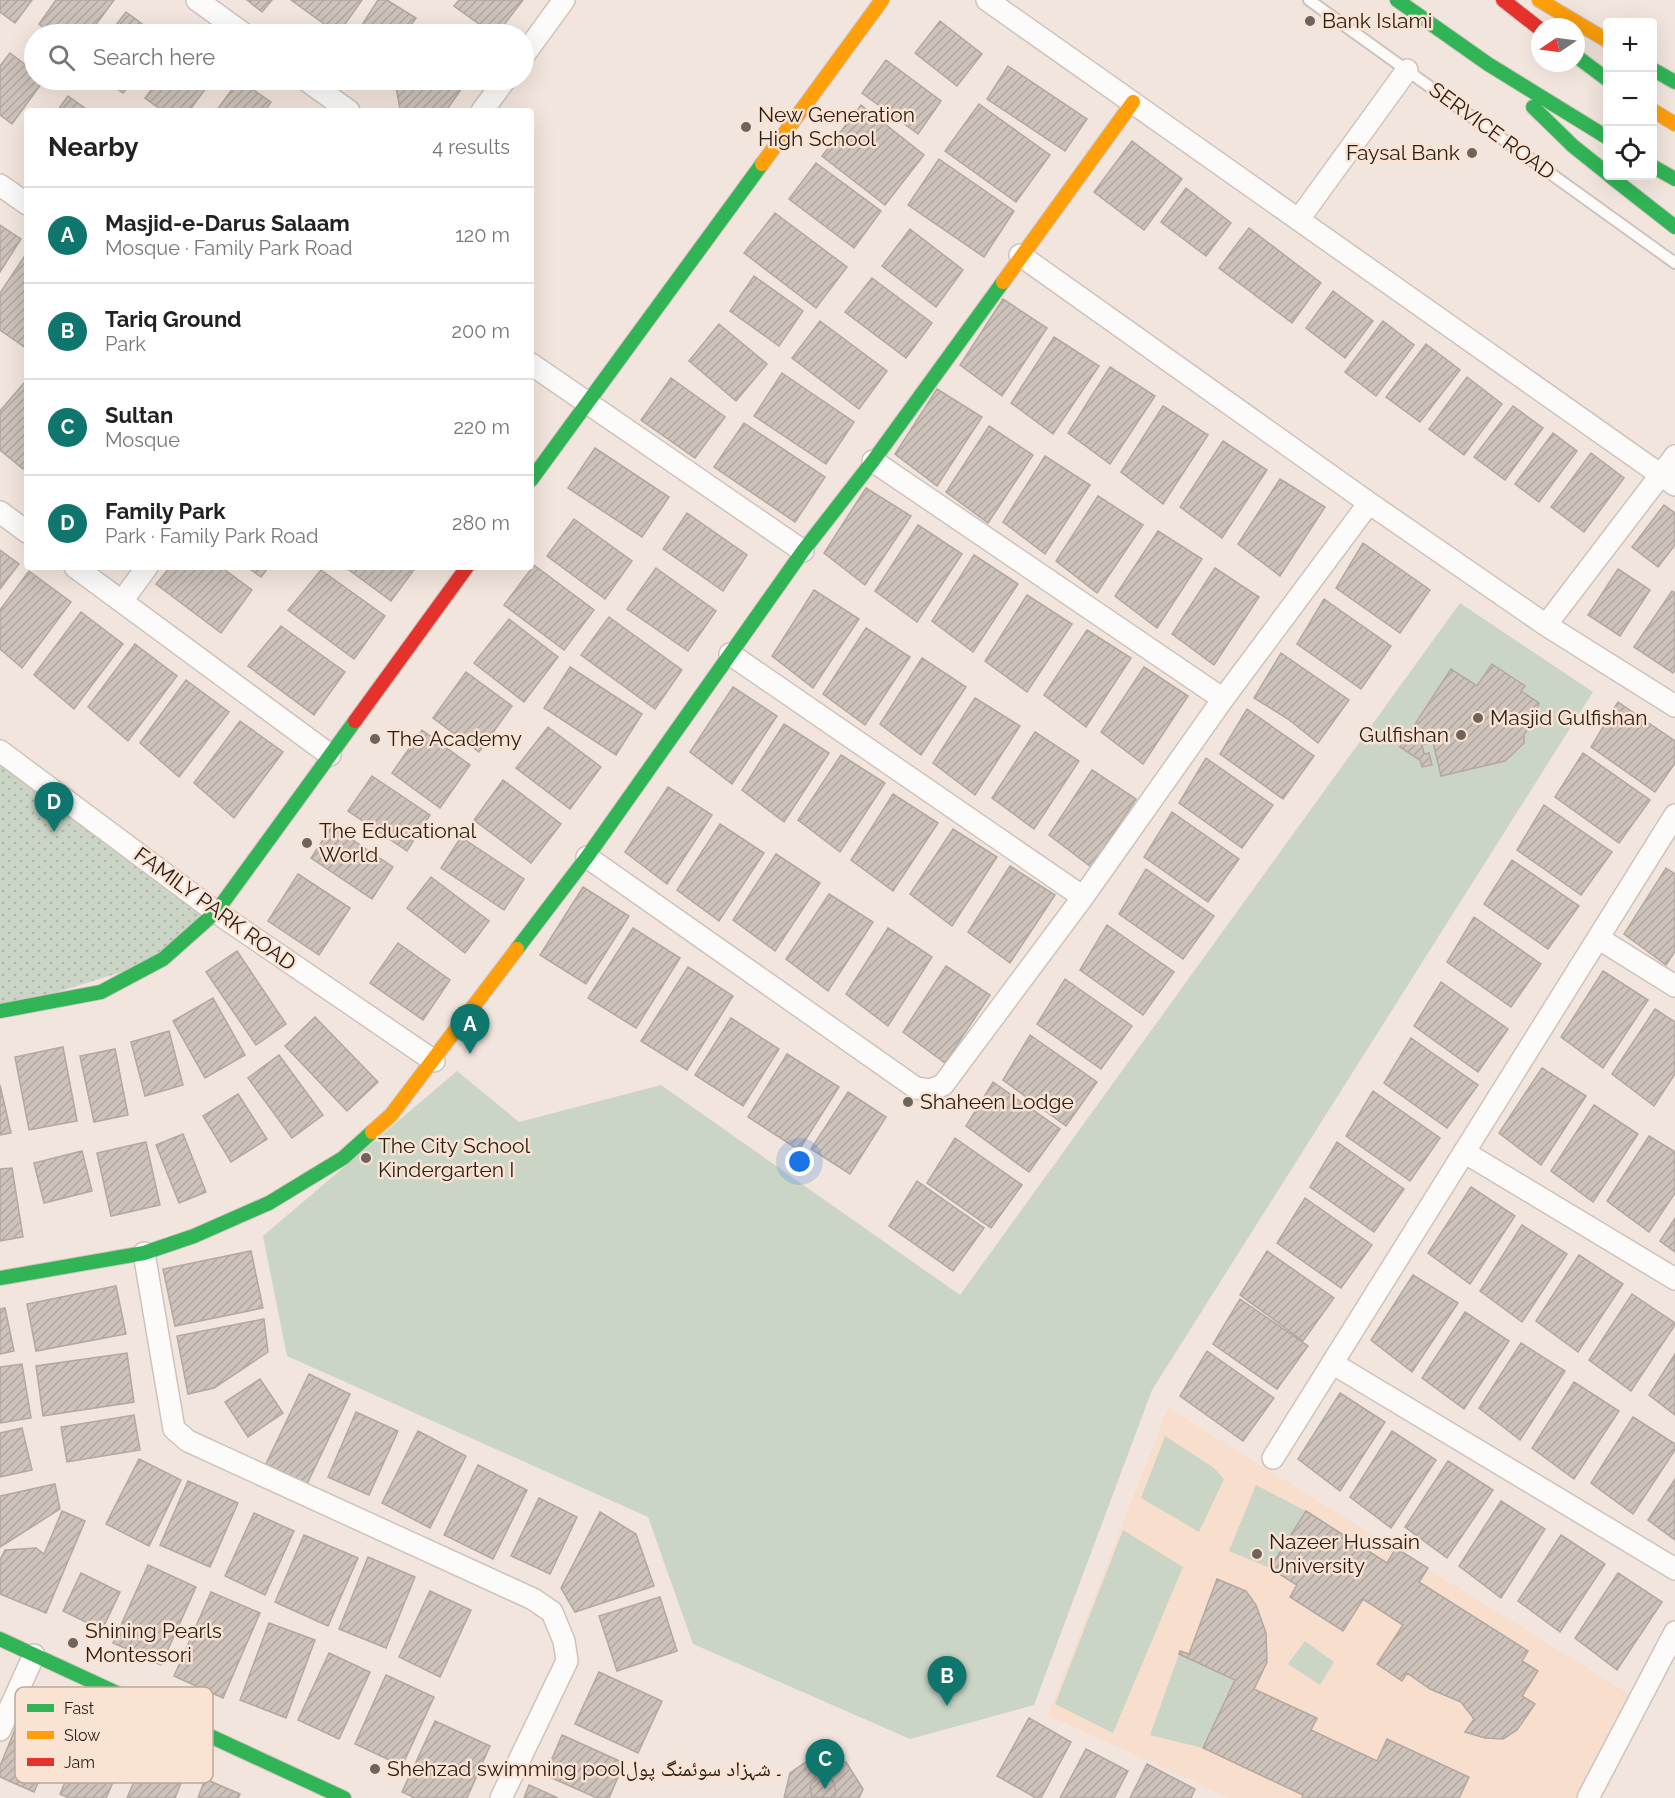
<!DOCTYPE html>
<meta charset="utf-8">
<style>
body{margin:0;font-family:Raleway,"Noto Naskh Arabic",sans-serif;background:#f6f6f6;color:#222}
.controls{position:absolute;right:18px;top:18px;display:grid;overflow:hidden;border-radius:6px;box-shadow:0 6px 24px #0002}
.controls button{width:54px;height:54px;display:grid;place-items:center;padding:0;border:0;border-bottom:2px solid #e0e0e0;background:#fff;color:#222;font:30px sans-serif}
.compass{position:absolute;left:1531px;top:18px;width:54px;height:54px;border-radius:50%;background:#fff;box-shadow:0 6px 24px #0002;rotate:257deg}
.you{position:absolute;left:800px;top:1162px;width:21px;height:21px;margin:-15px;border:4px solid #fff;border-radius:50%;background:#1a73e8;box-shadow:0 0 0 9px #1a73e833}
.badge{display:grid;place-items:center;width:39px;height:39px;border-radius:50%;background:#0f766e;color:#fff;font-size:20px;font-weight:700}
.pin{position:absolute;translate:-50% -50px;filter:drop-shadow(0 2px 3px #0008)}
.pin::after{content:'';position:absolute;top:32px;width:21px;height:18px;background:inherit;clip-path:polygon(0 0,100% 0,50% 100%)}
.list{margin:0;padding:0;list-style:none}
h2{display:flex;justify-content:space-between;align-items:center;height:78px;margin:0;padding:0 24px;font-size:26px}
h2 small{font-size:20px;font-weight:400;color:#767676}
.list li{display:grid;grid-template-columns:39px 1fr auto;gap:18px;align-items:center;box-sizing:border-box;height:96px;padding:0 24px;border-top:2px solid #e0e0e0}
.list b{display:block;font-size:22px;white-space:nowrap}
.list p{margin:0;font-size:20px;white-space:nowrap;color:#767676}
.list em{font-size:20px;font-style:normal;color:#767676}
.icon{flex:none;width:33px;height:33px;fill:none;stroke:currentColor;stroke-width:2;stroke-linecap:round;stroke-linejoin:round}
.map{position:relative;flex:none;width:1675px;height:1798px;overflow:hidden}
.search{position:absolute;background:#fff;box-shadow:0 6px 24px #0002;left:24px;top:24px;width:510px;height:66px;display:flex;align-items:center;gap:15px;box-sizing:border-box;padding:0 21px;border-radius:33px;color:#767676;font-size:22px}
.panel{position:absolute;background:#fff;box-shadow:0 6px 24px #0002;left:24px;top:108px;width:510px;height:462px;border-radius:6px}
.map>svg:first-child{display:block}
.built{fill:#f8decd}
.grass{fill:#cad5c6}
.park{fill:url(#park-dots)}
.building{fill:url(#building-hatch);stroke:#b2a8a0;stroke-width:1.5}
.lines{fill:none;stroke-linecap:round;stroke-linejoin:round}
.lane-casing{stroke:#cec3bc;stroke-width:14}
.street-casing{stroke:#cec3bc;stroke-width:24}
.fast-casing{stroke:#cec3bc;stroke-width:16}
.slow-casing{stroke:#cec3bc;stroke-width:16}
.jam-casing{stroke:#cec3bc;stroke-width:16}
.lane{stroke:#fdfbfa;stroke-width:10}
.street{stroke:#fdfbfa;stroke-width:21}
.fast{stroke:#30b455;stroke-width:14}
.slow{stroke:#ff9f0a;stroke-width:14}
.jam{stroke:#e5322d;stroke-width:14}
.poi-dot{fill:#6f645c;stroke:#fbe3d4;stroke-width:2}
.labels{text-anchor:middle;stroke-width:5;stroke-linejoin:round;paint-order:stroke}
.poi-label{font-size:21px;fill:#291f17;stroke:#fbe3d4;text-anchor:start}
.street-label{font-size:21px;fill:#291f17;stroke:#fbe3d4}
.key{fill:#fbe3d4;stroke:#bca89b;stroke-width:1.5}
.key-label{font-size:16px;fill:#291f17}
</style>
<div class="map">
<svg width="1675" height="1798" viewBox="0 0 1675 1798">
<defs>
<pattern id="park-dots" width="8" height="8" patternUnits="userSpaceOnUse" patternTransform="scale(1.5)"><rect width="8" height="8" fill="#cad5c6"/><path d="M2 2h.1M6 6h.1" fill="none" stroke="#aeb6a9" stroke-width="1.8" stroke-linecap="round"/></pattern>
<pattern id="building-hatch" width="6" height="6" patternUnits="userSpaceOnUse" patternTransform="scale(1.5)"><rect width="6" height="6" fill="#cdc3bb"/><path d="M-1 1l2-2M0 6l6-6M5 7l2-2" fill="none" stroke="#b0a7a0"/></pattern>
</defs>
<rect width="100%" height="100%" fill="#f2e5dd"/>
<!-- built -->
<path class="built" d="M1168,1408L1639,1700L1588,1798H1229L1048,1715Z"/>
<!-- grass -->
<path class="grass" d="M1460,603L1593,692L1152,1390L1034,1705L910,1739L693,1644L648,1517L287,1356L263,1236L457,1071L519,1122L661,1085L960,1295Z
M1165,1436L1214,1468L1224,1479L1199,1532L1141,1498Z
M1256,1485L1306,1511L1270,1568L1229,1551Z
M1123,1530L1183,1567L1113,1733L1055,1704Z
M1305,1641L1334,1662L1320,1685L1288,1664Z
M1179,1654L1235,1680L1203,1748L1150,1735Z"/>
<!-- park -->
<path class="park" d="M0,751L216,912L163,959L0,1010Z"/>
<!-- building -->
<path class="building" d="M0,0H32L15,23L0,12Z
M56,0H114L89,34H52L39,24Z
M247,0H272L262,12Z
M291,0H362L338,34Z
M378,0H387L416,18L405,34H356Z
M459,0H523L497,34H493L454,6Z
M126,12L156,34H109Z
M940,21L982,54L957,86L915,53Z
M10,53L34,71V80H44L12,124L0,115V66Z
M886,60L941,101L918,134L862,93Z
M1008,66L1087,119L1065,151L987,99Z
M105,80H134L123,93Z
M159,80H212L189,111H163L145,98Z
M239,80L271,102L265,111H216Z
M402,80H462L464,85L446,111H402L400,109L396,87Z
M68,96L89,111H57Z
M979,104L1050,155L1016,202L945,151Z
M861,105L924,155L885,205L822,156Z
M1132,141L1182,179L1144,230L1094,192Z
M939,159L1014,211L984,257L908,205Z
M816,163L881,211L854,248L789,199Z
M1186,188L1231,223L1206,256L1161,222Z
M775,213L847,267L816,308L744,253Z
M0,225L21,239L0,272Z
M1249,228L1321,283L1292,323L1219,268Z
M910,229L963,270L936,307L882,266Z
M24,257L27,259L26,348L0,330V293Z
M754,276L803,311L779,346L730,311Z
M872,278L932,323L906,358L845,312Z
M1333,291L1373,321L1345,358L1306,328Z
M1003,299L1047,328L1002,396L960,365Z
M820,321L887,371L859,409L792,358Z
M1383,321L1414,345L1376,396L1345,372Z
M719,324L767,364L736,401L689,361Z
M1054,337L1099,366L1053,434L1011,403Z
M1426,344L1460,370L1420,422L1386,397Z
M1110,367L1155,396L1110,464L1068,433Z
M782,373L854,422L826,464L754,416Z
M1467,377L1502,404L1464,455L1429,429Z
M671,378L725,417L695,458L641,420Z
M24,383L27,385V464L23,469L0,450V411Z
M937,389L982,417L937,486L895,454Z
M1163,406L1208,435L1163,504L1121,472Z
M1513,406L1543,428L1505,480L1474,457Z
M744,423L825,477L795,522L714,467Z
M989,426L1033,455L988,523L946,492Z
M1553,433L1577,451L1539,502L1515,484Z
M1223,441L1267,470L1222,538L1180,507Z
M595,448L669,497L642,537L568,488Z
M1591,453L1624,478L1584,532L1551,507Z
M1045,456L1090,485L1045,554L1003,522Z
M1280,479L1325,507L1280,576L1238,544Z
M866,488L911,516L865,585L824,553Z
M1098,496L1143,525L1097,593L1056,561Z
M1664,505L1675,513V545L1658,567L1632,547Z
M687,513L747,555L723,591L663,549Z
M574,519L632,561L605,599L547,556Z
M918,525L962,554L917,622L875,591Z
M1158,531L1202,559L1157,628L1115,596Z
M1363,543L1430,590L1400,633L1336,588Z
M0,550L19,564L0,589Z
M974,555L1018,584L973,652L932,621Z
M534,565L594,610L564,650L504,605Z
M170,567H221L252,590L221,633L156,584Z
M247,567H269L261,577Z
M345,567H416L391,601Z
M656,568L716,611L688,651L627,609Z
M1215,568L1259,597L1214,665L1172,634Z
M1618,569L1650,590L1620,636L1588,615Z
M321,570L385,616L354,659L288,610Z
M29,571L71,602L22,668L0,649V610Z
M814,590L859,619L813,688L772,656Z
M1672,591L1675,593V670L1673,673L1634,647Z
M1027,595L1072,624L1027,692L985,661Z
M1324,599L1391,646L1361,689L1297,644Z
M81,612L123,644L74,709L34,675Z
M609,617L682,670L655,709L581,655Z
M509,619L558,657L524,702L474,663Z
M281,626L345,672L314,715L248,666Z
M866,628L910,657L865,725L823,694Z
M1087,630L1131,658L1086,727L1044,695Z
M135,644L177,676L128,741L88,707Z
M1281,653L1349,700L1318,743L1288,719L1254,698Z
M922,658L966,687L921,755L880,724Z
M1492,664L1525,686L1521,691L1539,703L1535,716L1541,721L1527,730L1524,735V743L1505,761L1441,776L1433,742L1422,745L1424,754L1429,753L1432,765L1422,767L1420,760L1400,747L1451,669L1477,686Z
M570,667L642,714L616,755L544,708Z
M1144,667L1188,696L1143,764L1101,732Z
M466,672L512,706L479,752L433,718Z
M186,680L229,712L179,777L140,743Z
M733,687L777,716L732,784L690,752Z
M975,698L1020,726L975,795L933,763Z
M1618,702L1675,741V763L1655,792L1591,747Z
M1247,709L1314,756L1283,799L1220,754Z
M240,721L283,752L234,818L194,783Z
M784,724L829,753L784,822L742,790Z
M548,727L601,767L570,809L516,768Z
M422,730L470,765L440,808L392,773Z
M1035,732L1079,761L1034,829L992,798Z
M1583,753L1650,800L1619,843L1555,797Z
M841,755L885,783L840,852L798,820Z
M1206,758L1273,805L1242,848L1179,803Z
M1092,770L1136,799L1091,867L1049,835Z
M372,776L430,815L407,851L348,811Z
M503,780L561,824L531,863L474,820Z
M668,787L712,815L667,884L625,852Z
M893,794L938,823L893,891L851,860Z
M1544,805L1612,852L1581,895L1517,850Z
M1172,812L1239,859L1208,902L1144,857Z
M720,824L764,853L719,921L677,890Z
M332,826L393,867L372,899L311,858Z
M953,829L997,857L952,926L910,894Z
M461,837L524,879L504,910L441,868Z
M776,854L820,883L775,951L733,920Z
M1512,860L1579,906L1548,949L1484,904Z
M1010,866L1055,895L1010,963L968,932Z
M1666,868L1675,874V951L1666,965L1624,934Z
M1146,869L1214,916L1183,959L1119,914Z
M298,874L350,908L319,955L268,921Z
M431,877L489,921L465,953L407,908Z
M583,887L629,916L586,984L540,955Z
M829,894L873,922L828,991L786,959Z
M1474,917L1541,964L1511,1007L1447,962Z
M1107,925L1174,972L1143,1015L1080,970Z
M633,928L680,958L636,1028L588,998Z
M888,928L932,957L888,1026L846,994Z
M398,943L450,980L423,1020L370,983Z
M237,951L286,1024L256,1045L206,972Z
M946,966L990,995L945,1063L903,1032Z
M688,967L733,996L687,1070L641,1041Z
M1603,971L1648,1000L1603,1068L1561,1037Z
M1065,979L1132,1026L1101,1069L1037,1024Z
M1441,982L1508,1029L1478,1072L1414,1026Z
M213,998L245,1055L205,1078L173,1021Z
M1655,1009L1675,1022V1074L1654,1106L1612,1074Z
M315,1017L378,1082L347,1111L285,1046Z
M731,1018L779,1049L743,1106L695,1075Z
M169,1031L183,1085L145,1096L131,1042Z
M1030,1035L1097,1082L1066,1126L1003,1080Z
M1411,1038L1478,1085L1447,1128L1384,1083Z
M63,1047L77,1121L29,1130L15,1057Z
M115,1049L128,1115L94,1122L80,1056Z
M787,1054L839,1087L799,1150L748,1117Z
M279,1055L323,1115L292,1138L248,1078Z
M1542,1068L1586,1096L1541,1165L1499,1133Z
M993,1082L1060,1129L1029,1172L966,1126Z
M0,1085L11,1133L0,1135Z
M1373,1091L1440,1138L1410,1181L1346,1136Z
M848,1092L886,1117L850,1174L811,1149Z
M238,1094L267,1139L231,1162L203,1116Z
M1594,1105L1638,1134L1593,1202L1551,1171Z
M183,1134L206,1192L179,1203L156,1145Z
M1649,1136L1675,1152V1193L1649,1232L1607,1201Z
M955,1138L1022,1185L991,1228L927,1183Z
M146,1142L160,1205L111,1216L97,1153Z
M1337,1142L1404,1189L1374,1232L1310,1187Z
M82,1151L92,1191L44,1203L34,1163Z
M12,1168L23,1237L0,1241V1169Z
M917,1181L984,1228L953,1271L889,1226Z
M1471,1187L1515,1216L1470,1284L1428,1253Z
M1305,1198L1372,1245L1341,1288L1277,1243Z
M1675,1218V1252L1660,1241Z
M1522,1225L1567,1254L1522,1322L1480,1291Z
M251,1251L263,1308L175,1326L163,1269Z
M1267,1251L1334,1298L1303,1341L1240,1295Z
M1579,1255L1623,1284L1578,1352L1536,1321Z
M1413,1275L1458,1303L1412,1372L1371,1340Z
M116,1286L126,1334L36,1351L27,1304Z
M1632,1294L1675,1323V1325L1631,1391L1589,1360Z
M1240,1299L1308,1346L1277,1389L1213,1344Z
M5,1308L14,1351L0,1354V1309Z
M1465,1312L1509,1341L1464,1409L1422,1378Z
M264,1319L268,1352L214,1388L188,1394L177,1336Z
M1521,1343L1565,1371L1520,1440L1479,1408Z
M1207,1351L1274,1398L1243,1441L1180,1396Z
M127,1353L134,1402L43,1416L36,1366Z
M1675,1354V1415L1649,1395Z
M22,1364L31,1418L0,1423V1367Z
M309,1374L350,1394L307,1484L266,1464Z
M260,1379L283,1413L248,1437L225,1402Z
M1574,1382L1619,1411L1574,1479L1532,1448Z
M1340,1393L1385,1422L1340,1491L1298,1459Z
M356,1412L398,1431L369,1495L328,1477Z
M134,1415L140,1450L67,1462L61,1427Z
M1633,1417L1675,1444V1450L1633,1514L1591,1483Z
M22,1428L32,1470L0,1477V1433Z
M418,1431L466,1456L430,1528L382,1503Z
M1392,1431L1436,1460L1391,1528L1350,1497Z
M139,1459L181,1480L149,1546L106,1524Z
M1448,1461L1493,1490L1447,1558L1405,1527Z
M478,1465L527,1490L493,1559L444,1535Z
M1675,1479V1540L1648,1520Z
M188,1481L238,1503L210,1567L160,1545Z
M55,1484L60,1509L0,1547V1496Z
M539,1498L577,1517L550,1574L511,1556Z
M1501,1501L1545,1529L1501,1598L1459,1566Z
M62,1511L85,1521L46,1613L0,1594V1560L5,1550L36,1548L44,1554Z
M1306,1511L1387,1563L1396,1548L1428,1568L1419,1582L1528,1651L1522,1661L1538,1671L1522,1696L1535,1704L1517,1730L1503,1739L1485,1738L1465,1732L1474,1719L1461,1702L1430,1689L1407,1673L1402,1681L1377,1664L1403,1625L1363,1599L1343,1631L1290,1597L1297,1585L1270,1568Z
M600,1512L636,1534L654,1586L575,1612L561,1588Z
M254,1513L294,1531L265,1595L225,1576Z
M304,1535L358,1558L328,1626L275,1602Z
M1561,1535L1605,1564L1560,1632L1518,1601Z
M368,1557L415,1577L386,1648L339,1629Z
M148,1565L196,1587L161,1665L113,1643Z
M81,1573L120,1592L102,1630L63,1611Z
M1618,1573L1662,1602L1617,1670L1575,1638Z
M1217,1579L1246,1591L1256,1605L1266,1633L1267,1662L1254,1689L1317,1718L1311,1730L1377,1761L1387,1739L1469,1777L1459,1798H1302L1303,1795L1203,1748L1235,1680L1179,1654L1180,1651L1189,1654Z
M430,1591L471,1610L440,1677L399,1657Z
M211,1592L260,1613L223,1698L174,1676Z
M660,1597L677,1651L617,1671L599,1616Z
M269,1623L315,1640L286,1718L240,1700Z
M329,1653L370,1672L339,1739L298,1720Z
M599,1672L662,1701L638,1753L575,1724Z
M386,1675L434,1697L402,1766L355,1744Z
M21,1715L60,1731L34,1792L0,1777V1766Z
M1029,1718L1071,1742L1041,1798H1036L997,1776Z
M435,1721L490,1746L467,1798H415L402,1792Z
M85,1735L126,1753L106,1798H69L60,1794Z
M562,1735L624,1763L609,1798H597L545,1775Z
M1086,1749L1128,1771L1114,1798H1060Z
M816,1755L846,1762L863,1789L859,1798H784L790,1773Z
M145,1756L185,1773L175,1798H127Z
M1147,1764L1195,1789L1191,1798H1130Z
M823,1777L831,1779L834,1783L836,1792L834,1798L812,1797L810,1788L811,1784L818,1778Z
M205,1779L240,1794L238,1798H198Z
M529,1785L558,1798H524Z"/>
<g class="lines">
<defs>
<path id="lane" d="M1309,0L1675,263"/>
<path id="street" d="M197,0L244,34
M987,0L1675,485
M524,55L564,0
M306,80L349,111
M482,111L505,80
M0,185L27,204
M1299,219L1407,70
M1020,255L1369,503L1546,625L1675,706
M531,364L803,551
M873,461L1223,699
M0,512L27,532
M75,567L330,755
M122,601L147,567
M1546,625L1675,456
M730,654L1083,897
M0,751L216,912L434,1061
M587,857L916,1088L930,1090L943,1085L1083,897L1223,699L1369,503
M1598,938L1675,986
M1464,1152L1675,1279
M144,1253L174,1429L188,1441L533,1599L552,1612L564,1641L567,1661L501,1798
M1332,1363L1675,1569
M1273,1458L1675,815
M0,1730L34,1655
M1588,1798L1675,1632"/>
<path id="fast" d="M1397,0L1488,64L1608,138
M1576,56L1608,80
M1652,69L1675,82
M1533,107L1573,146L1608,174
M1652,166L1675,179
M1610,176L1675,227
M531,480L762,164
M517,949L587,857L803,551L873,461L1003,282
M0,1011L101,992L163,959L216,912L355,721
M0,1278L144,1253L194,1236L269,1203L343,1158L372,1132
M0,1639L344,1798"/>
<path id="slow" d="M1539,0L1608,41
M1652,110L1675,124
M762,164L882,0
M1003,282L1133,102
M372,1132L391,1115L517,949"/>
<path id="jam" d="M1503,0L1540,29
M355,721L467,567"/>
</defs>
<!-- lane casing -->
<use href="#lane" class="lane-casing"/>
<!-- street casing -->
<use href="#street" class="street-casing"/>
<!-- fast casing -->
<use href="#fast" class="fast-casing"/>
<!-- slow casing -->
<use href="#slow" class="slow-casing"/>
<!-- jam casing -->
<use href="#jam" class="jam-casing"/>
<!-- lane -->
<use href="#lane" class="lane"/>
<!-- street -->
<use href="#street" class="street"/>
<!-- fast -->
<use href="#fast" class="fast"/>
<!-- slow -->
<use href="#slow" class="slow"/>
<!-- jam -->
<use href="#jam" class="jam"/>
</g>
<!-- markers -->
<g class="poi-dot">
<circle cx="1310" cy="21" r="6"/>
<circle cx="746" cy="127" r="6"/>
<circle cx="1472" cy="153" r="6"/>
<circle cx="1478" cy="718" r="6"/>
<circle cx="1461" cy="735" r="6"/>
<circle cx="375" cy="739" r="6"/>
<circle cx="307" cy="843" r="6"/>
<circle cx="908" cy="1102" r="6"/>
<circle cx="366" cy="1158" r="6"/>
<circle cx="1257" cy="1554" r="6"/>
<circle cx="73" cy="1643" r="6"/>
<circle cx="375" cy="1769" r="6"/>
</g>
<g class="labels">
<!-- poi labels -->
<g class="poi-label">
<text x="1322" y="28">Bank Islami</text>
<text x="758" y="122">New Generation<tspan x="758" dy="24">High School</tspan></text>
<text x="1460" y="160" text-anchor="end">Faysal Bank</text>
<text x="1490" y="725">Masjid Gulfishan</text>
<text x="1449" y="742" text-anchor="end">Gulfishan</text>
<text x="387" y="746">The Academy</text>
<text x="319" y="838">The Educational<tspan x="319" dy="24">World</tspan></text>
<text x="920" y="1109">Shaheen Lodge</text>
<text x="378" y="1153">The City School<tspan x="378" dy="24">Kindergarten I</tspan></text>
<text x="1269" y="1549">Nazeer Hussain<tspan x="1269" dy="24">University</tspan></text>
<text x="85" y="1638">Shining Pearls<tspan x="85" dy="24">Montessori</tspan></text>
<text x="387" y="1776">Shehzad swimming pool۔ شہزاد سوئمنگ پول</text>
</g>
<!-- street labels -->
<g class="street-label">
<text transform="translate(1492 131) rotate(36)" y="7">SERVICE ROAD</text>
<text transform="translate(215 909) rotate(36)" y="7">FAMILY PARK ROAD</text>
</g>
</g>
<!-- legend -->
<rect x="15" y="1687" width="198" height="96" rx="9" class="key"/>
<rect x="27" y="1704" width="27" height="8" fill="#30b455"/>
<rect x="27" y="1731" width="27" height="8" fill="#ff9f0a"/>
<rect x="27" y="1758" width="27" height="8" fill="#e5322d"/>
<g class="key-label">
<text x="64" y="1714">Fast</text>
<text x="64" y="1741">Slow</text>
<text x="64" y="1768">Jam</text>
</g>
</svg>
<div class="controls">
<button>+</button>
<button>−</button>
<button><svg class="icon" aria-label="locate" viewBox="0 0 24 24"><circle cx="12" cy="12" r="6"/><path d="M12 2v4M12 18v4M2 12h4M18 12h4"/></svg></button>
</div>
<svg class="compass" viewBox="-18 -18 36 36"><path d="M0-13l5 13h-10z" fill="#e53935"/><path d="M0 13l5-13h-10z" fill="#767676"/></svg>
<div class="you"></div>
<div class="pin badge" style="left:470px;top:1054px">A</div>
<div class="pin badge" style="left:947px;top:1706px">B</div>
<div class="pin badge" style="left:825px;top:1789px">C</div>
<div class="pin badge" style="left:54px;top:832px">D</div>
<div class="search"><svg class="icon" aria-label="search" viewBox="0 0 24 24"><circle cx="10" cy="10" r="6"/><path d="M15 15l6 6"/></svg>Search here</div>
<section class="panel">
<h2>Nearby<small>4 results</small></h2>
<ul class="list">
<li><span class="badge">A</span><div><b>Masjid-e-Darus Salaam</b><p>Mosque · Family Park Road</p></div><em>120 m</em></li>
<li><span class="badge">B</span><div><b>Tariq Ground</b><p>Park</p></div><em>200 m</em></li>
<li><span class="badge">C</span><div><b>Sultan</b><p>Mosque</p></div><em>220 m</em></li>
<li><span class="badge">D</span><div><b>Family Park</b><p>Park · Family Park Road</p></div><em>280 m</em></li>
</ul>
</section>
</div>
